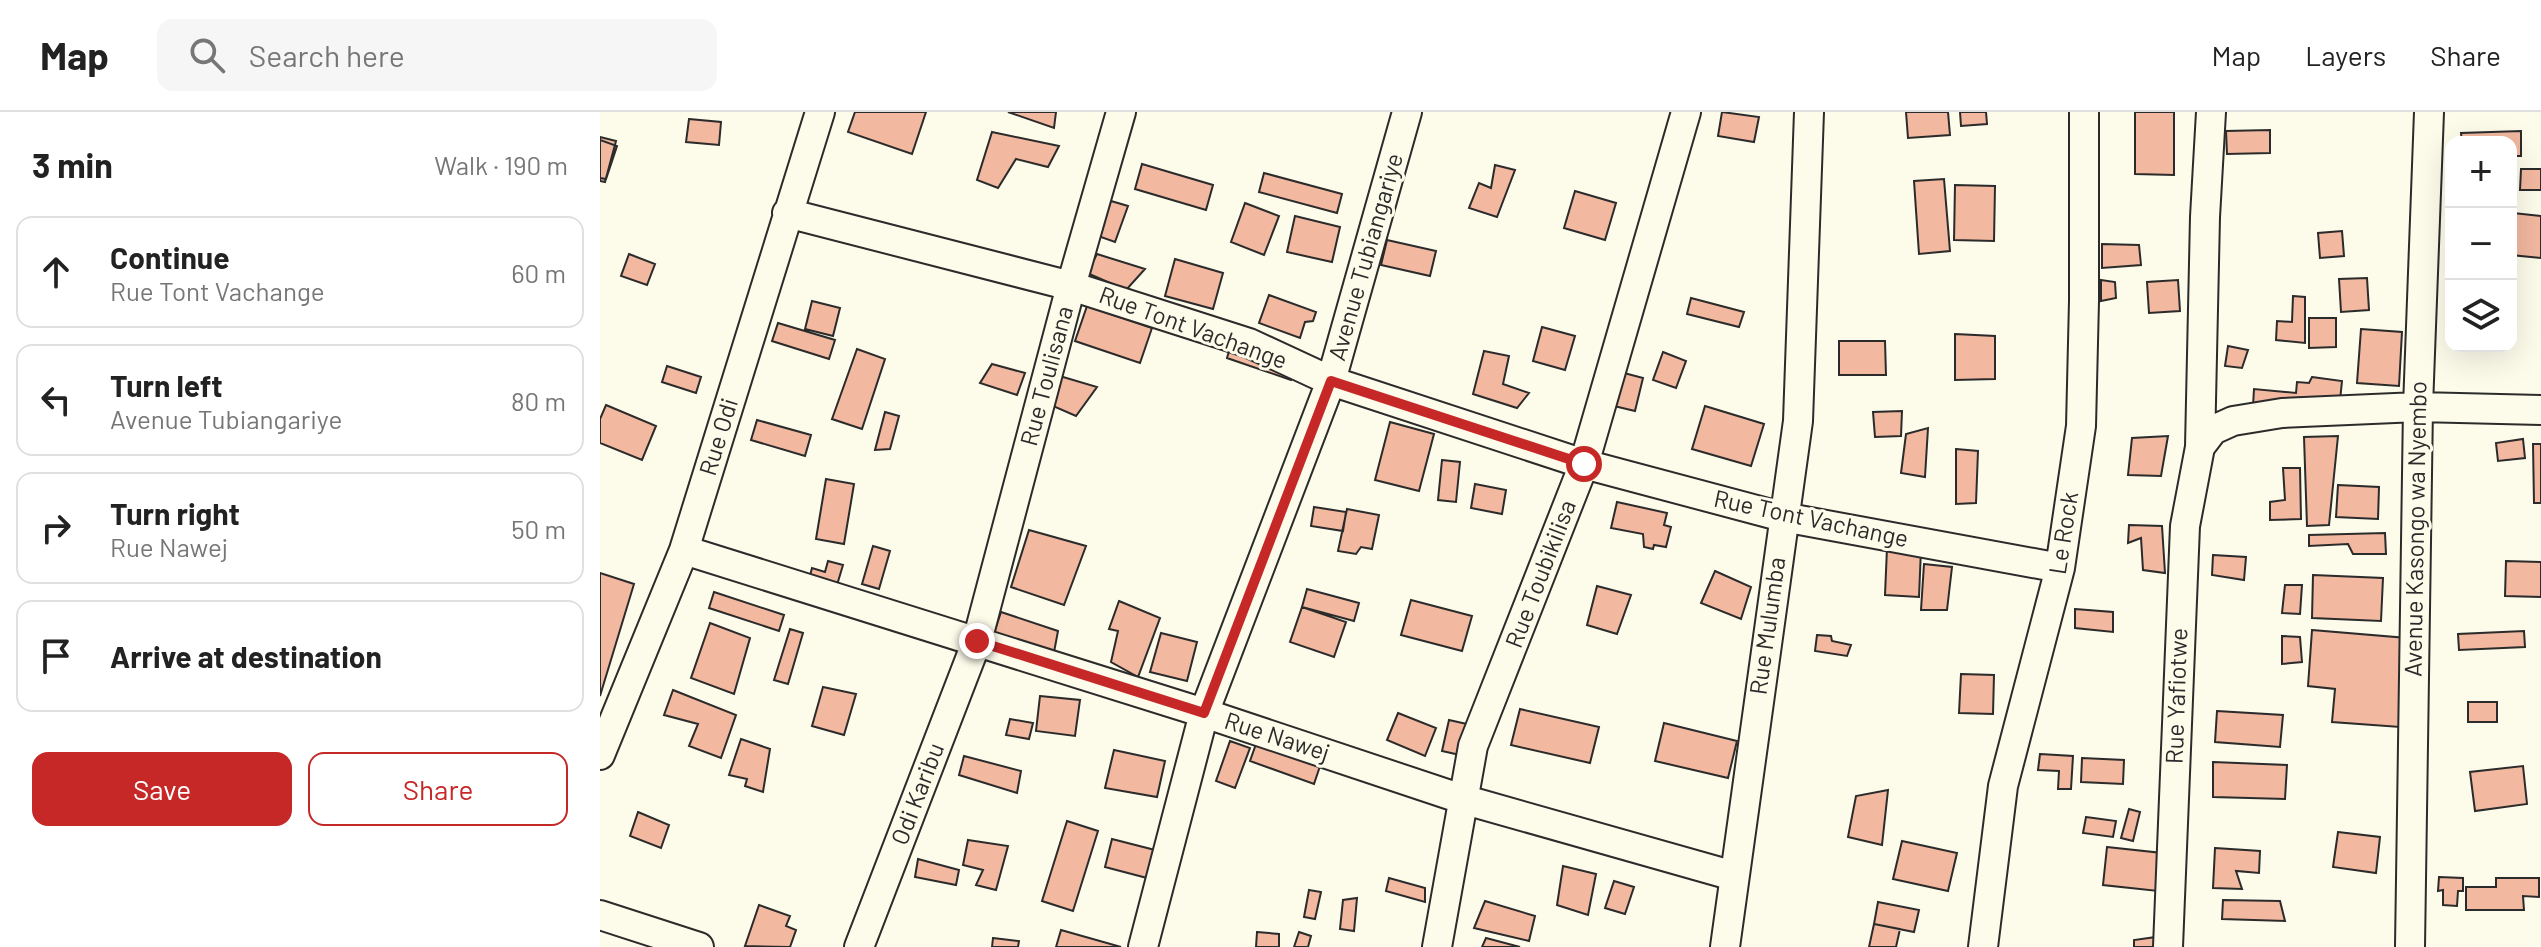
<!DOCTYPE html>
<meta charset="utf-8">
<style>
body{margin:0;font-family:Barlow,sans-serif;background:#f6f6f6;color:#222}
.controls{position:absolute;right:24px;top:24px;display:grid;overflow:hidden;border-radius:16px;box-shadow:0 8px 32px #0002}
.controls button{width:72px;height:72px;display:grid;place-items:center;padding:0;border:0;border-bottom:2px solid #e0e0e0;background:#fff;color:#222;font:40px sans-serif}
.stop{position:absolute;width:24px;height:24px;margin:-18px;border:6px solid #c62828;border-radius:50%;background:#fff}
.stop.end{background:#c62828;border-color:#fff;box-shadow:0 2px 8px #0008}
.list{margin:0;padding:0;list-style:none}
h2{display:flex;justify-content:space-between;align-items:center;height:104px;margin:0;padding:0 32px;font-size:34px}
h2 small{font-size:26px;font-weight:400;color:#767676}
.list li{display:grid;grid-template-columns:52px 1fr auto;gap:24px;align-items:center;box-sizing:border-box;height:112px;margin:0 16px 16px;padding:0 16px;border:2px solid #e0e0e0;border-radius:16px}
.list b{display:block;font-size:30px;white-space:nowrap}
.list p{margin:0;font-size:26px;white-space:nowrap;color:#767676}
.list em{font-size:26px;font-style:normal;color:#767676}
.actions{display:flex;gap:16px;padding:24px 32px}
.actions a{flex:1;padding:18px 0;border:2px solid #c62828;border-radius:16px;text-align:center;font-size:28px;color:#c62828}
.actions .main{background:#c62828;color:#fff}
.icon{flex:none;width:44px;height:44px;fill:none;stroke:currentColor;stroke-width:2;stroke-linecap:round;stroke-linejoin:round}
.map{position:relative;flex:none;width:1941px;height:835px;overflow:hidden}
header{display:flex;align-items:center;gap:48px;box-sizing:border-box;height:112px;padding:0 40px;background:#fff;border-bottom:2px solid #e0e0e0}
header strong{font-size:38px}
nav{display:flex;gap:44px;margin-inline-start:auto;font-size:28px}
.search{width:560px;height:72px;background:#f6f6f6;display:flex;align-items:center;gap:20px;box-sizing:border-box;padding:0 28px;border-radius:16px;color:#767676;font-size:30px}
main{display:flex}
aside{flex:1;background:#fff}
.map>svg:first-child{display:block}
.building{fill:#f2b8a0;stroke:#2b2b2b;stroke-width:2}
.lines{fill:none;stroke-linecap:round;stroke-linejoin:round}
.street-casing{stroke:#2b2b2b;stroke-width:32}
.street{stroke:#fdfbea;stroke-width:28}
.route{stroke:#c62828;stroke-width:10}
.labels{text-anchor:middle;stroke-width:6;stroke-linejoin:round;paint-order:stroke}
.street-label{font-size:24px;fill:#2b2b2b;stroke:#fdfbea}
</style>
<header>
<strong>Map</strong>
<div class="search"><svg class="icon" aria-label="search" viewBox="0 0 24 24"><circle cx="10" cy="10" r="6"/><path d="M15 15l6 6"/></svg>Search here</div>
<nav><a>Map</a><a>Layers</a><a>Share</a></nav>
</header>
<main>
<aside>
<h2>3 min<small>Walk · 190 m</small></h2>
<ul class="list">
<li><svg class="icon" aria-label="ahead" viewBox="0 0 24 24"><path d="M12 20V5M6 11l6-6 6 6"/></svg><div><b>Continue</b><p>Rue Tont Vachange</p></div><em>60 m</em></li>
<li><svg class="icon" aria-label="left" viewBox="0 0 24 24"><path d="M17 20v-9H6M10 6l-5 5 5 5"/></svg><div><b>Turn left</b><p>Avenue Tubiangariye</p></div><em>80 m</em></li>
<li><svg class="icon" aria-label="right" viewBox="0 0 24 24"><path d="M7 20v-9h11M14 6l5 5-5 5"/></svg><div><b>Turn right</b><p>Rue Nawej</p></div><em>50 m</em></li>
<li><svg class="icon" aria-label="arrive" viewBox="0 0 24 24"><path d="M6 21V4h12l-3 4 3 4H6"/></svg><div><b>Arrive at destination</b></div></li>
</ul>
<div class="actions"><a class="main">Save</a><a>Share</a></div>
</aside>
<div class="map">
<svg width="1941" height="835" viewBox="0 0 1941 835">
<rect width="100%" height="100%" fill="#fdfbea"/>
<!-- building -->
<path class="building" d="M255,0H326L312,42L248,20Z
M408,0H456L454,16Z
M1122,0L1159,5L1154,30L1118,24Z
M1306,0H1348L1350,23L1308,26Z
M1360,0H1386L1387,12L1361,14Z
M1535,0H1574V63L1535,62Z
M89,7L121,10L119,33L86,30Z
M1670,18V41L1627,42L1626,19Z
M1921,19V44H1911V30H1862L1861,21Z
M392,20L459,34L448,55L416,47L398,76L377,68Z
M0,25L16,29L5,70L0,69Z
M0,28L17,34L6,67L0,66Z
M542,52L613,73L606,98L535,77Z
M895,53L915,58L897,105L869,96L879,71L891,76Z
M1921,57H1941V78H1920Z
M664,61L742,82L737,101L659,80Z
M1344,67L1350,139L1319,142L1314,69Z
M1355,73L1395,74L1394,129L1354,128Z
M975,79L1016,91L1005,128L964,116Z
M511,89L528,94L515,130L498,124Z
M645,91L679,104L664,143L631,130Z
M1913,101L1941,104V146L1911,143Z
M695,104L740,115L732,150L687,140Z
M1742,119L1744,144L1720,146L1718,121Z
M787,128L836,139L830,164L781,153Z
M1502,132L1539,133L1541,153L1502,156Z
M29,142L55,152L47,173L21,164Z
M497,142L545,157L526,178L487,161Z
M575,147L623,161L613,197L565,184Z
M1767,166L1769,198L1741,200L1739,167Z
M1501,168L1515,170L1516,186L1501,189Z
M1578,168L1580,199L1549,201L1547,170Z
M669,183L716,200L713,209L705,210L700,226L659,211Z
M1693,184L1705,185V231L1676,228L1677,209L1692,210Z
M1091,186L1144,200L1139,215L1087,202Z
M212,189L240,196L233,224L205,217Z
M487,194L552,216L540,251L475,229Z
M1709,206H1736V235L1709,236Z
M178,211L235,228L229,247L172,229Z
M942,215L975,224L965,258L933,249Z
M1761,217L1802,220L1799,274L1757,271Z
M1355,222L1395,224V267L1355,268Z
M632,228L697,255L691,268L627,246Z
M1239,229H1285L1286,263H1239Z
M1628,234L1648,238L1642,256L1625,254Z
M257,237L285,247L262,317L232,307Z
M884,239L909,244L903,272L929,281L917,296L873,282Z
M1063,240L1086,249L1076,276L1053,268Z
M392,252L425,261L417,283L380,271Z
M67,254L101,265L96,281L62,270Z
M1024,261L1043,266L1035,299L1014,294Z
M453,262L497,275L476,304L446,291Z
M1712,265L1742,269L1739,298L1653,294L1654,277L1696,281L1697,270L1709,271Z
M6,293L56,314L42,348L0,331V307Z
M1105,294L1164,312L1151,354L1092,337Z
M1302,299L1301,324L1275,325L1273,300Z
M285,300L299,304L290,337L275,338Z
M157,308L211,323L205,344L151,328Z
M790,310L834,322L819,379L775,368Z
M1328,316L1325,365L1301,361L1306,322Z
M1568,324L1561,364L1528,363L1532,326Z
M1738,324L1729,413L1707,414L1704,325Z
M1923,327L1925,346L1898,349L1896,331Z
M1933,332H1941V391H1934Z
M1356,337L1378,339L1376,391L1356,392Z
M842,348L860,350L856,390L838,388Z
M1683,356H1700L1701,407L1670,408V390L1685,388Z
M226,367L254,372L244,432L216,427Z
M875,372L906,378L902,402L871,396Z
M1738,373L1779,375L1778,407L1736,405Z
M1017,390L1067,401L1064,413L1071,415L1066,435L1054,433L1053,437L1044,435L1043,422L1011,416Z
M714,395L746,400L743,419L711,414Z
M747,397L779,403L772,437L761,435L756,442L738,439Z
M1529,413L1562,414L1565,461L1543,458L1541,426L1528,431Z
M429,418L486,434L464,493L411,475Z
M1785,421L1786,442H1753L1748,432L1709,434V423Z
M273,434L290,439L279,477L262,472Z
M1287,436L1321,437L1319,485L1285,483Z
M1613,443L1646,445L1644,468L1612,463Z
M228,449L243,453L234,483L207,475L212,456L225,460Z
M1906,449L1941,450V485L1905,484Z
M1324,452L1352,455L1347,498H1321Z
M1115,459L1151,475L1141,507L1101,491Z
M0,461L34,472L0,584Z
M1713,463L1783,466L1781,509L1712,506Z
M1685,473H1702L1700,502L1682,501Z
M997,474L1031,483L1017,522L987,513Z
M707,477L759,491L754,509L702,495Z
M114,480L184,503L179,519L109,496Z
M811,488L872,504L862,539L801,523Z
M519,489L560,506L538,565L511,550L518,519L509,517Z
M702,495L746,510L734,545L690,530Z
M1475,497L1513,500V520L1475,516Z
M401,500L458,519L452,551L391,530Z
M110,511L150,526L134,582L91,566Z
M190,517L203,521L188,572L174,568Z
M1712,518L1807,526L1800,615L1732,610L1735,577L1708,574Z
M1924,519L1925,535L1859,538L1858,522Z
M561,521L597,530L587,569L550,560Z
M1217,523L1231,524L1232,529L1251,533L1247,544L1215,539Z
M1682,524L1700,525L1702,550L1682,552Z
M1361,562L1394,563L1393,602L1359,601Z
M223,575L256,582L244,623L212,614Z
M73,578L136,603L121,646L89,634L98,612L64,603Z
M440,584L480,588L475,624L436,619Z
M1868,590H1897V610H1868Z
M920,597L999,615L990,651L911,633Z
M1617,599L1683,603L1680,635L1615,630Z
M798,601L836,616L825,644L787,628Z
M410,607L433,611L429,627L406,623Z
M849,608L867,612L860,643L842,639Z
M1064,611L1137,629L1128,666L1055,649Z
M141,627L170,637L163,680L145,674L147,667L129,663Z
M630,629L650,636L635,676L616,669Z
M656,632L720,654L714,672L650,649Z
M514,638L565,649L557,685L505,676Z
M1440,642L1473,644L1471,677H1458L1459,659L1438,658Z
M364,644L421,659L417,681L359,663Z
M1482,646L1524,648L1523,672L1481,670Z
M1613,650L1687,653L1685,687L1613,685Z
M1923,654L1927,692L1875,699L1870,660Z
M1288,678L1282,733L1248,725L1256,684Z
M1529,697L1540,700L1533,729L1521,726Z
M38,700L69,713L61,736L30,724Z
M1486,705L1516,709L1513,725L1483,721Z
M467,709L498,719L473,799L442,789Z
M1738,720L1780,725L1776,761L1733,755Z
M512,727L555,738L547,766L505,755Z
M368,728L408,734L396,778L376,773L383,758L363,753Z
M1302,729L1357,741L1348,779L1293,767Z
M1507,735L1562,741L1558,779L1503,773Z
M1615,736L1660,739L1659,761L1636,759L1642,777L1613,776Z
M318,747L359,758L356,773L315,765Z
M963,754L996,762L988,803L957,793Z
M1839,765L1863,766V779H1858L1857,794L1843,793V778L1838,779Z
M789,766L825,776V790L786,779Z
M1896,766H1939V785L1923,784L1924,798H1866V775H1896Z
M1014,769L1034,775L1025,802L1005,796Z
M709,778L721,780L715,807L704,805Z
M757,786L754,819L740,817L743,788Z
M1623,788L1680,789L1685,809L1622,807Z
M885,789L935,804L929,829L874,816Z
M1278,790L1319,798L1314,820L1274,812Z
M159,793L190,804L186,814L196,818L190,835L145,834Z
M1274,812L1300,817L1296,835H1269Z
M461,818L521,835H456Z
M657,820L679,822V835H656Z
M699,820L711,824L708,835H694Z
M1556,825V835H1534V828Z
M393,826L419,829L418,835H392Z
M886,826L920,835H882Z"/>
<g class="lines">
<defs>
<path id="street" d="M187,101L471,174L649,231L731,269L984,352L1183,405L1460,456
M1600,335L1613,318L1633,309L1682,301L1818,295L1941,298
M84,438L604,601L862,687L1134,764
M0,643L84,438L220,0
M0,803L99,835
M259,835L377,529L471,174L521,0
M543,835L604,601L731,269L807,0
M837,835L873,634L984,352L1086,0
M1125,835L1198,309L1209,0
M1383,835L1403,674L1460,456L1481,314L1484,189V0
M1568,835L1585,414L1600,335L1605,105L1611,0
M1810,835L1818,295L1829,0"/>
</defs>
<!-- street casing -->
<use href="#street" class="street-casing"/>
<!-- street -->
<use href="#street" class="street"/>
</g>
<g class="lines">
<!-- route -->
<path class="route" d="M377,529L604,601L731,269L984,352"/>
</g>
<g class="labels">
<!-- street labels -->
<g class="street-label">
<text transform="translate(766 145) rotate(-74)" y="8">Avenue Tubiangariye</text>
<text transform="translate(593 216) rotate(20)" y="8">Rue Tont Vachange</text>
<text transform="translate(447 264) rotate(-75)" y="8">Rue Toulisana</text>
<text transform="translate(119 325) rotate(-73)" y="8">Rue Odi</text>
<text transform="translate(1211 407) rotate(12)" y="8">Rue Tont Vachange</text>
<text transform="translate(1816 417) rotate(-89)" y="8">Avenue Kasongo wa Nyembo</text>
<text transform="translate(1464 421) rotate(-81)" y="8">Le Rock</text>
<text transform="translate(941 462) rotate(-69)" y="8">Rue Toubikilisa</text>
<text transform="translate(1168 514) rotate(-82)" y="8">Rue Mulumba</text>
<text transform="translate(1577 584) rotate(-88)" y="8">Rue Yafiotwe</text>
<text transform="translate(677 625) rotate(18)" y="8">Rue Nawej</text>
<text transform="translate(318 682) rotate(-69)" y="8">Odi Karibu</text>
</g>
</g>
</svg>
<div class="controls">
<button>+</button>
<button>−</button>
<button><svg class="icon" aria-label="layers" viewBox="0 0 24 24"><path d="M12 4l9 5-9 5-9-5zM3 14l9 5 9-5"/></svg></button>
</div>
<div class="stop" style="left:984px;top:352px"></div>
<div class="stop end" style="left:377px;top:529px"></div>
</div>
</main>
